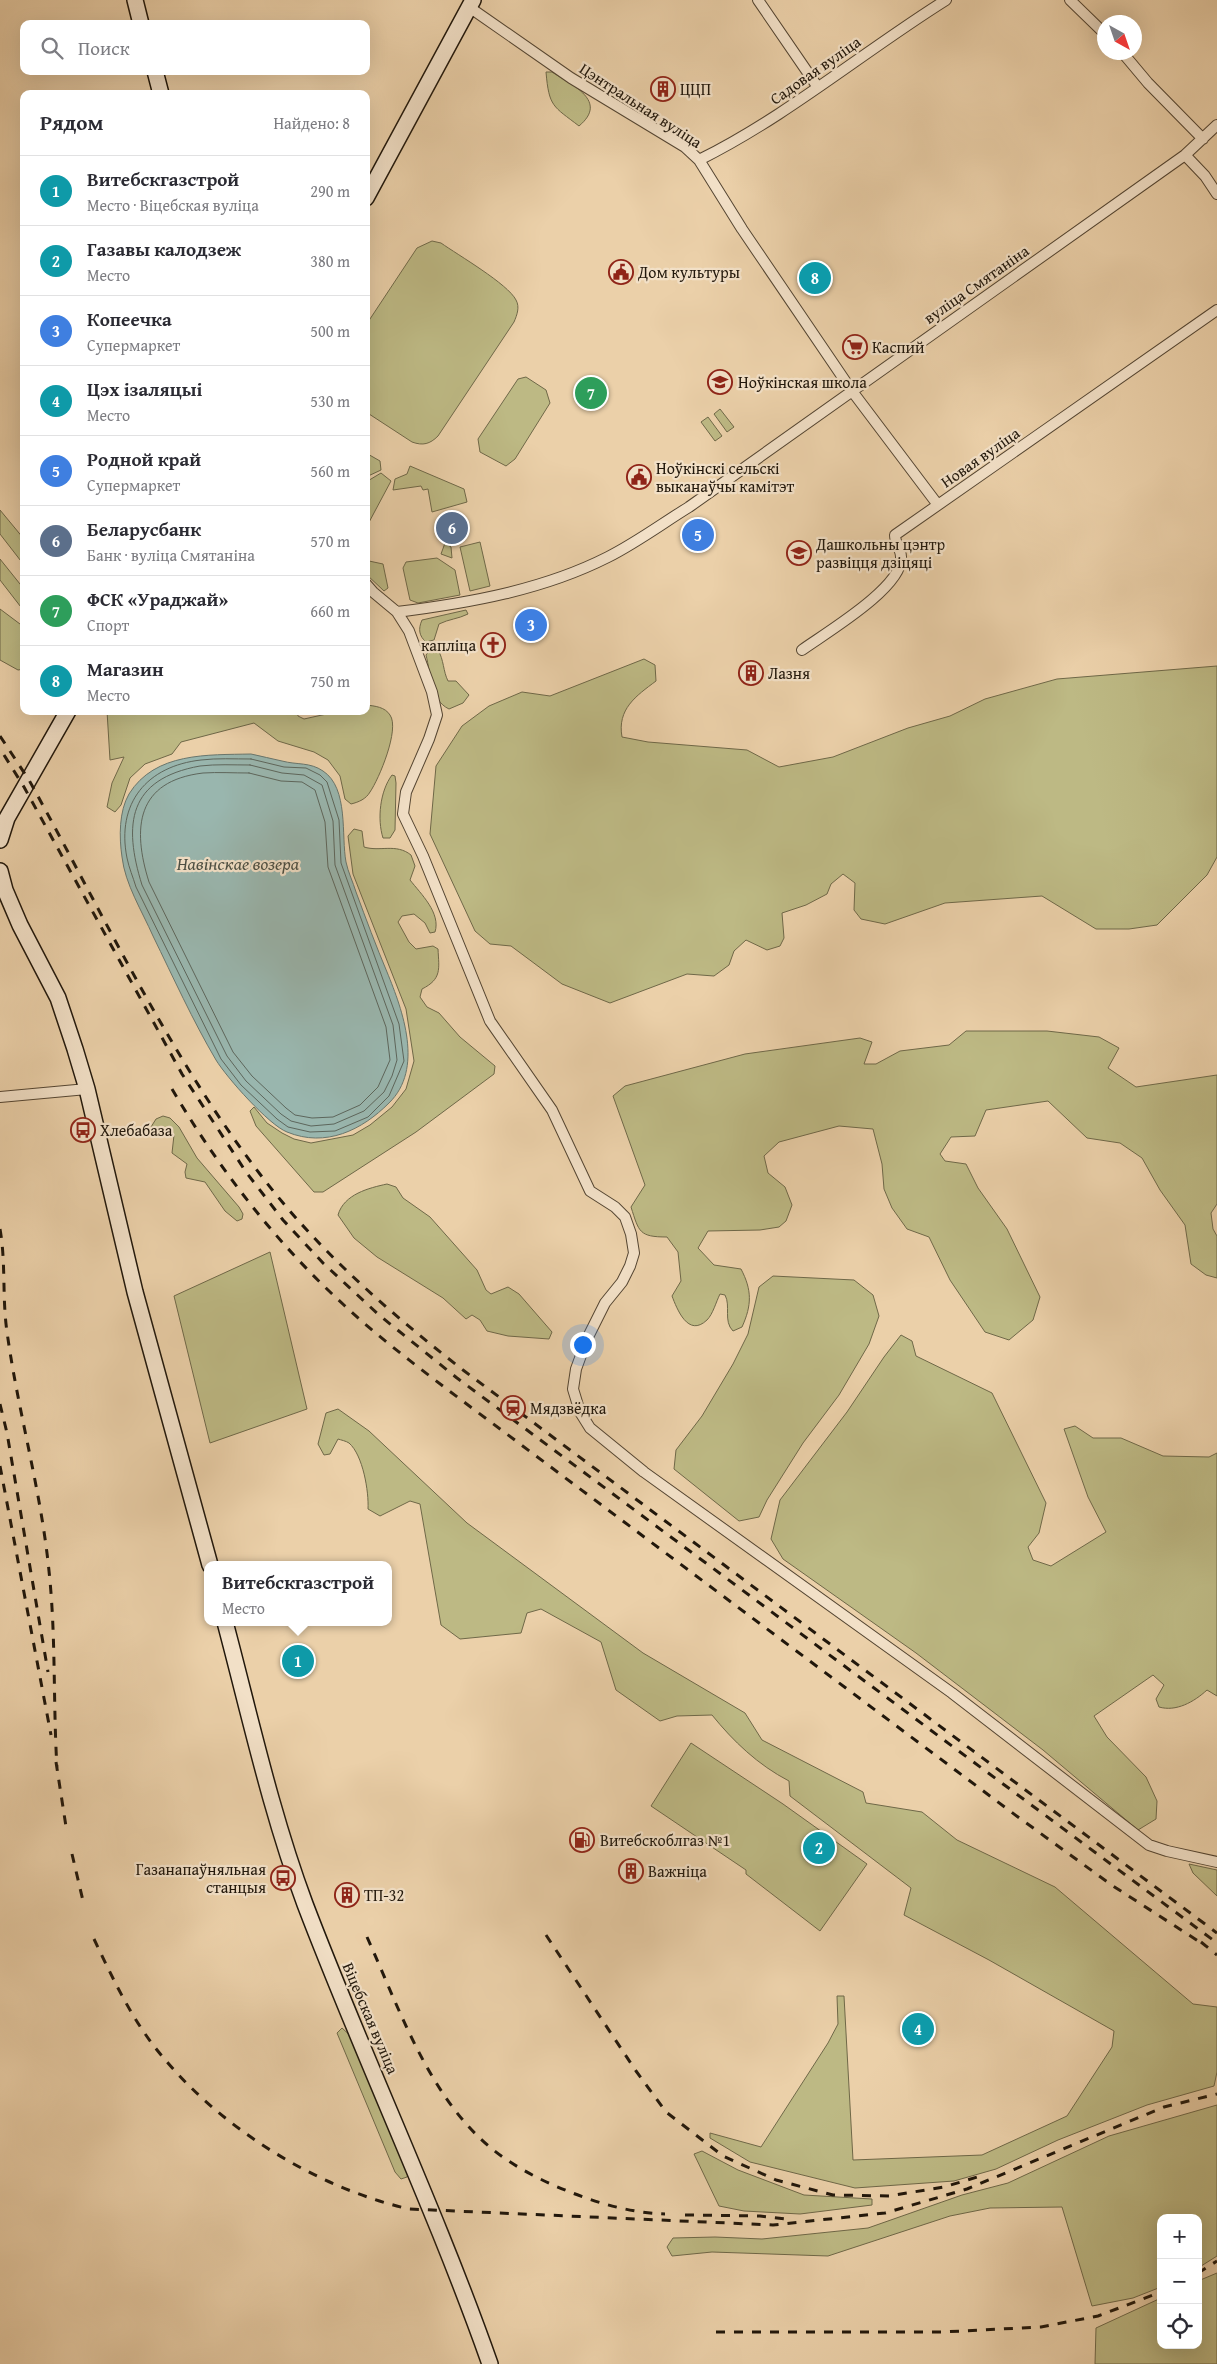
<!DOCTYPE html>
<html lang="ru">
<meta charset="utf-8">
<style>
body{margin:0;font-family:"Gentium Book Plus",serif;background:#f7f7f7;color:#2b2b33}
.controls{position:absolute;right:15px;bottom:15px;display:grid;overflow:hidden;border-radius:10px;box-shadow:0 5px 20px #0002}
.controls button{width:45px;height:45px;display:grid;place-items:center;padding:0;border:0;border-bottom:1px solid #e1e1e2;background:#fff;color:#2b2b33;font:25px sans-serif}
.compass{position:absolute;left:1097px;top:15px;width:45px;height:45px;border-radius:50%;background:#fff;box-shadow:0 5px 20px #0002;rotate:140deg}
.you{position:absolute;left:582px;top:1344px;width:18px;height:18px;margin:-12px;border:4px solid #fff;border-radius:50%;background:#1a73e8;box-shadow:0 0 0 8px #1a73e833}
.badge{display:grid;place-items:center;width:32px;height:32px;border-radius:50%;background:#ea580c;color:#fff;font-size:16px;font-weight:700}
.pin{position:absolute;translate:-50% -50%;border:2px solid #fff;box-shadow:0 1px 5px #0006}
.popup{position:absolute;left:204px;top:1561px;width:188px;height:65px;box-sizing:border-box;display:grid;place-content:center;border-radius:10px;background:#fff;filter:drop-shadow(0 1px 4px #0005);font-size:16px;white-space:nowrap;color:#7c7c81}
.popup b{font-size:19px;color:#2b2b33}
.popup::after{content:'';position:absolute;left:50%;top:100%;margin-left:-10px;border:10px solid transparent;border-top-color:#fff}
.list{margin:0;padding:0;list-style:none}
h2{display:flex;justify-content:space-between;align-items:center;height:65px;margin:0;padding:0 20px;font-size:21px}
h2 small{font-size:16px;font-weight:400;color:#7c7c81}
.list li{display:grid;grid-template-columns:32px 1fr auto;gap:15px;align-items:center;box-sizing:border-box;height:70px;padding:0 20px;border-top:1px solid #e1e1e2}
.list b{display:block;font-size:19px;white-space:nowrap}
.list p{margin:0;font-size:16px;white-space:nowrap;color:#7c7c81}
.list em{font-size:16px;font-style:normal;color:#7c7c81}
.icon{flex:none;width:28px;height:28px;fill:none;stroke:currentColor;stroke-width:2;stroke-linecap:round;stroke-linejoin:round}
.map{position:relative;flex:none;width:1217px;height:2364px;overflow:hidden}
.search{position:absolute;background:#fff;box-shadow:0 5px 20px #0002;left:20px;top:20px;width:350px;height:55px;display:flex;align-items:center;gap:12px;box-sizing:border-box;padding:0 18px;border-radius:10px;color:#7c7c81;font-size:19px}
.panel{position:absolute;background:#fff;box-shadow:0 5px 20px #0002;left:20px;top:90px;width:350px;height:625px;border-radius:10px}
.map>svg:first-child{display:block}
.green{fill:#bdb984;stroke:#6f6848}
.water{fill:#99b6ae;stroke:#69766d}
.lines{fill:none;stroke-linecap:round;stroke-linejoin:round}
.shore{stroke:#5d665c;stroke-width:1}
.street-casing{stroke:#544532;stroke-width:12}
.secondary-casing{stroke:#21170b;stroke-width:18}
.street{stroke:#f2e0c7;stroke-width:10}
.secondary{stroke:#f2e0c7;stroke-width:15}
.rail{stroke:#21170b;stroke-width:3;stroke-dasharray:9 9;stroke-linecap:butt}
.labels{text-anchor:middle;stroke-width:4.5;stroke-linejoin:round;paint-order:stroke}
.street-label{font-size:16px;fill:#21170b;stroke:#f2e0c7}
.poi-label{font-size:16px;fill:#21170b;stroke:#f2e0c7;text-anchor:start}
.water-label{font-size:18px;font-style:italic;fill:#4b4f44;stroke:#f2e0c7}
</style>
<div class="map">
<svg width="1217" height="2364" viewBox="0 0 1217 2364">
<rect width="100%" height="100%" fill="#ebd0a9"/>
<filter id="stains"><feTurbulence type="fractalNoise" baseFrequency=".004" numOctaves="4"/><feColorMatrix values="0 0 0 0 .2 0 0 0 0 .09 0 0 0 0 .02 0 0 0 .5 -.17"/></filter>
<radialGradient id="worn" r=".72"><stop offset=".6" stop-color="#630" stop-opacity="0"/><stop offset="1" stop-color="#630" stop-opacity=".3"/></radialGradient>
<!-- green -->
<path class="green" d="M546,72H552C572,85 609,101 579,126C553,106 549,107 546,72Z
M432,241L441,243C458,255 508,284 516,300C520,307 517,315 514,322L438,436C430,444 423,446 412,442L366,412V325L417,248Z
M526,377L546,390L550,403L515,459L506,466L480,452L478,439L518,379Z
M720,409L734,427L727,432L714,414Z
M708,417L722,436L715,441L701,422Z
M366,453L380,461L381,470L366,477Z
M410,466L464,489L467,502L432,512L428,489L423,490L421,486L393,490L395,479L407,474Z
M381,473L391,481L367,526L366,482Z
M0,510L24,539V565L0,534Z
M480,542L490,586L470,591L460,547Z
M445,543L451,547L452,558L441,554Z
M366,548L369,561L383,564L388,588L384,591L366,574Z
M437,558L455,570L460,595L418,603L410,600L403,568L406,562Z
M0,559L24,589V611L0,580Z
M0,609L24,627V669L18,670L0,660Z
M466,610L468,614C458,619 449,619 439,624L434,640L426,642C419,636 418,629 422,620Z
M431,649L438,650C444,660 443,671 448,681H456L469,695L463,703L449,709C430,700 431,674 426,655Z
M644,659L655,665L656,681C636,696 617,709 622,737L648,742L747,750L779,767L833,757L908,728L950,716L985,699L1057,679L1217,666V857L1207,875L1157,925L1129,929H1096L1042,896L945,903L885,924L861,919L854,910L855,883L843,874L831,884L827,894L806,905L782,913L784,938L780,946L767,950L746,940L734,951L729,965L714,976L687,974L610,1003L562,984L511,946L490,944L475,931L430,834L436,766L462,726L489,706L522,692L550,696Z
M366,705C375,706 385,707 390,715C400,729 379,779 370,792C366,799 359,802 351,804L345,799L340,776L328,760L314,752L278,741L254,723L181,742L172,754L145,764L130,778L121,805L115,812L107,807L112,783L124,757L110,760L107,711H300L297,712L298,716L304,719L340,711H366Z
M392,775L395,776L396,783L395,830L390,838H383C377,819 380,791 392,775Z
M354,829L362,831L364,847C380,852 396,843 411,855L415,866L410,880C421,894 441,913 435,932L430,933L425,923L414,914L402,916L398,922L409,942L416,949L433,946L438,949C439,969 442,979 422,989L420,997L427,1007L439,1013L460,1037L495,1066L494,1074L416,1132L323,1192H314L256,1126L250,1111L254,1107L267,1123L282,1133L294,1139L311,1143L353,1135L370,1125L392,1107L406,1089L414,1061L406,1009L353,874L348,836Z
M966,1031H1047L1099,1037L1119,1048L1108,1068L1136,1087L1217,1075V1204L1211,1213L1213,1229L1217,1236V1278L1206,1275L1191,1264L1185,1225L1160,1190L1142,1158L1120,1143L1087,1138L1048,1101L986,1110L975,1136L951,1137L940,1154L945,1161L966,1164L978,1188L1007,1229L1040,1297L1033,1320L1009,1340L985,1332L950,1280L929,1237L907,1229L892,1208L884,1189L882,1164L873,1129L839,1126L779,1142L764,1156L768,1173L785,1187L792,1205L786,1221L779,1227L760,1230L708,1231L698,1248L714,1265L741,1269C752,1290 752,1305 742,1327L733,1331C723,1321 731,1306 725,1295L720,1294C716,1302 713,1314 707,1320C688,1338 677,1309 672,1296L681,1281L678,1252L667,1237C639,1237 639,1232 631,1207L645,1185L613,1096L625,1086L745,1054L860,1038L872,1042L864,1064H876L900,1051L949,1045Z
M163,1116L170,1118L179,1127L197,1158L239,1207L243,1214L242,1219L237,1221L225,1211L205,1182L186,1178L185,1172L187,1164L172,1153L174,1135L155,1133L151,1127L156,1119Z
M387,1184L396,1187L403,1198L430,1217L477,1270L486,1290L491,1294L508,1287L519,1294L552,1332L549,1339L508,1336L487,1331L480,1320L472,1315L466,1319L443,1298L377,1257L354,1238L338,1215C344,1194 369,1188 387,1184Z
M270,1252L307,1409L210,1443L174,1296Z
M773,1276L854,1280L873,1295L879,1316L869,1344L839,1395L803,1443L767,1500L759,1517L739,1521L674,1469L676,1450L702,1416L733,1364L748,1334L759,1287Z
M901,1335L912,1341L916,1356L992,1393L1046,1503L1039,1533L1028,1547L1033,1560L1051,1566L1106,1532L1088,1497L1064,1429L1075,1426L1093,1438H1121L1163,1456L1209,1457L1217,1453V1696L1207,1690C1194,1702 1176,1712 1159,1707L1156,1699L1164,1685L1153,1675L1094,1716L1107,1737L1146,1777L1157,1801L1156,1819L1138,1830L1043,1750L916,1653L783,1559L771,1539L780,1500L847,1412L884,1357Z
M338,1409L369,1431L467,1523L643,1653L745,1713L762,1740L863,1792L866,1803L922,1812L957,1840L1055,1887L1193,2004L1217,2007V2072L1214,2086L1147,2105L1058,2140L996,2169L954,2181L855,2188L750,2162L710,2138V2133L761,2147L828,2043L838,2024L837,1996H844L853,2160L982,2155L1067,2116L1112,2047L1114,2031L989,1960L904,1915L911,1888L790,1796L789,1781C758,1765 733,1741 712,1715L677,1716L660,1721L616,1690L601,1642L541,1609L527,1613L521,1633L460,1639L441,1625L420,1504L410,1501L380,1516L368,1509C369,1492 363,1455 349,1443C346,1441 341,1440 338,1439L330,1454L324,1455L318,1444L326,1413Z
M691,1743L783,1804L867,1864L820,1931L746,1874V1870L651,1806Z
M1189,1864L1217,1870V1896L1193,1873Z
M342,2028L354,2039L409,2171L407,2177L401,2179L395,2172L337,2033Z
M1217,2105V2256L1198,2268V2218H1161V2287L1133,2298L1092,2306L1062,2207L990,2208L950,2216L828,2256L712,2252L672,2256L667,2247L673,2238L715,2237L762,2239L868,2228L962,2195L1008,2183L1109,2136Z
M702,2151L738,2170L804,2195L872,2199V2205L800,2214L744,2211L719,2206L694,2154Z
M1217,2273V2364H1095L1096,2328L1161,2298V2345H1198V2281Z"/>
<!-- water -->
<path class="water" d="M251,754C261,756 272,759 282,761C297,765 310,762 323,771C349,788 341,836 346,862C348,872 353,882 356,892C366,919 376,946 387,972C403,1011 424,1069 389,1103C362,1130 326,1148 287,1132C269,1125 227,1078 216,1060C193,1021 173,977 153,936C142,911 125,884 122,857C119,837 119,811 129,794C155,752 208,755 251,754Z"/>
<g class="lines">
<!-- shore -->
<path class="shore" d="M251,759L284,767L306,768L320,775L327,782L339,820L341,863L399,1024L404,1061L389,1096L368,1117L335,1131L310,1132L288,1127L277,1119L241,1085L221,1059L136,887C133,877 129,868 127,858C116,803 147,766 201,760C217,758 234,759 251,759Z
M250,765L282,773L304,775L322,785L333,821L335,865L393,1025L397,1060L392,1076L384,1092L364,1111L334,1124L311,1126L291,1121L281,1114L246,1081L227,1056L142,885C123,824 128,779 200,766C216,764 234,765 250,765Z
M249,773L281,781L302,782L315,790L325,822L328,867L386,1027L390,1060L378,1087L360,1105L333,1117L312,1118L295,1115L286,1108L252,1076L233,1052L149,882C132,828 136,781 203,773C218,772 234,773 249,773Z"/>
<defs>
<path id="street" d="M758,0L817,86
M1070,0L1104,33
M469,7L571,78L685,147L699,160L742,229L852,391L938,505
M1122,52L1148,83L1203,139
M1185,155L1205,176L1217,194
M699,160C786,117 863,52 946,0
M366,584L373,592L397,612L409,631L432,692L437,715L429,739L406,792L403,814L423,856L490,1021L552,1110L590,1191L615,1207L625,1217L631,1234L634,1253L630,1266L622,1282L605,1303L587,1339L576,1369L573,1389L580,1412L590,1428L644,1472L952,1693L1149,1845L1167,1851L1217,1862
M397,612C469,603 543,590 608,557C636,543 663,523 689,507L1185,155L1217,125
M802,650C824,634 904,587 901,557C901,549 895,544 895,535L1217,310
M0,1097L87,1089"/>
<path id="secondary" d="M135,0L141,24
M155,71L161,94
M366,198L473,0
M0,840L7,818L68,711
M0,871L5,890L20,925L58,998L75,1049L87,1089L135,1292L210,1565
M225,1622C250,1716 271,1813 305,1904C364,2059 435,2208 490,2364"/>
</defs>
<!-- street casing -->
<use href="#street" class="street-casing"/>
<!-- secondary casing -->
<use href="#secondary" class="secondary-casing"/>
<!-- street -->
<use href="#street" class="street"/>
<!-- secondary -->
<use href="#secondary" class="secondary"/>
<!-- rail -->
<path class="rail" d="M0,736L29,780C105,917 175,1069 274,1192C329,1260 394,1316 463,1370L1217,1933
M4,755L24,787L182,1074L246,1172L283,1220L323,1263L379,1315L457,1378L1217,1943
M172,1089C219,1169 276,1243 345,1306C377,1336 413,1363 448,1390L1018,1817L1113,1886L1206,1946
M0,1229C6,1263 2,1297 7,1332C18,1412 41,1490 49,1571C56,1636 53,1702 57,1768
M0,1404L7,1433L48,1672
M0,1466L51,1735
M56,1762L67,1833
M72,1854L84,1905
M546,1935L636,2071L666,2112L723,2156L776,2180L833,2195L889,2196L944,2187L984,2175
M367,1937C399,2008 429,2097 491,2148C514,2167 542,2181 570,2192C600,2204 633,2213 665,2214
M94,1939C113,1979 133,2022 162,2056C222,2129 317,2188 409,2209L773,2225L885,2213L967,2189L1164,2107L1217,2094
M1201,1942L1217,1955
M685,2215L760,2216L785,2219
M1198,2273L1217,2261
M716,2332H942L1041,2327L1098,2316L1161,2292"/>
</g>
<!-- icons -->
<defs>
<symbol id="building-ring" viewBox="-11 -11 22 22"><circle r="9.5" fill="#f2e0c7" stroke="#8f2418" stroke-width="1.5"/><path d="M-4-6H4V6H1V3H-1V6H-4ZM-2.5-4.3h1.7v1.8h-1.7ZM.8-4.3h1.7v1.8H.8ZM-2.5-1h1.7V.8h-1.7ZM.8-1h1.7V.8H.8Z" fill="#8f2418"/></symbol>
<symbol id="civic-ring" viewBox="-11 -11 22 22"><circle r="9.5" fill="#f2e0c7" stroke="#8f2418" stroke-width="1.5"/><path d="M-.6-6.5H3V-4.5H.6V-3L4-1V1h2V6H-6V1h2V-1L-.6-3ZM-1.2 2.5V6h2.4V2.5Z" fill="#8f2418"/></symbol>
<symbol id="supermarket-ring" viewBox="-11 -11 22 22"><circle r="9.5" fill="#f2e0c7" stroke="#8f2418" stroke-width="1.5"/><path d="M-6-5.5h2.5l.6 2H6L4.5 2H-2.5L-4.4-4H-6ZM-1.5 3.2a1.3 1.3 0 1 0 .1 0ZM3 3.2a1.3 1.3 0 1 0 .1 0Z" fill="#8f2418"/></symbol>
<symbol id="school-ring" viewBox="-11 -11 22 22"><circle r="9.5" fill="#f2e0c7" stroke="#8f2418" stroke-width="1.5"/><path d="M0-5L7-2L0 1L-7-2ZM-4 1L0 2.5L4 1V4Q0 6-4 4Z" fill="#8f2418"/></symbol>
<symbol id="church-ring" viewBox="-11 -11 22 22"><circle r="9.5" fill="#f2e0c7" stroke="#8f2418" stroke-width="1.5"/><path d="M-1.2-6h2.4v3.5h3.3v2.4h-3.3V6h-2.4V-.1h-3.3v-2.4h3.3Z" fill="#8f2418"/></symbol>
<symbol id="bus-ring" viewBox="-11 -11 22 22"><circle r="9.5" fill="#f2e0c7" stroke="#8f2418" stroke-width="1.5"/><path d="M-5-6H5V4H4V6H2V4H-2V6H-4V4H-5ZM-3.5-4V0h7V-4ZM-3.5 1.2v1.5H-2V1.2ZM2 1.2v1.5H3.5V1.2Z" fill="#8f2418"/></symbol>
<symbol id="station-ring" viewBox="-11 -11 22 22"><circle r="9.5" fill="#f2e0c7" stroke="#8f2418" stroke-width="1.5"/><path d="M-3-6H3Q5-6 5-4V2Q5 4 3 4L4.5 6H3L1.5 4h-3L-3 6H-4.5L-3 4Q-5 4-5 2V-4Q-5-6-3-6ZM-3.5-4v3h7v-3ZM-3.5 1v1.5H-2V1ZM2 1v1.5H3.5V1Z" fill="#8f2418"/></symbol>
<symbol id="fuel-ring" viewBox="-11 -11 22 22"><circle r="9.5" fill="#f2e0c7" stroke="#8f2418" stroke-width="1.5"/><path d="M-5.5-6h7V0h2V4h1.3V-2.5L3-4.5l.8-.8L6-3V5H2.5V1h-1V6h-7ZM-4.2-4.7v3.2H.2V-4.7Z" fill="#8f2418"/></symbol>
</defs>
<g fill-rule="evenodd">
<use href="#building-ring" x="649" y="75" width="28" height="28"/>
<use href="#civic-ring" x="607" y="258" width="28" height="28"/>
<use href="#supermarket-ring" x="841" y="333" width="28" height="28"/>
<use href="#school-ring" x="706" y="368" width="28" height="28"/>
<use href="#civic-ring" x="625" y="463" width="28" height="28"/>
<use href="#school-ring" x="785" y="539" width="28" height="28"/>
<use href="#church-ring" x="479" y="631" width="28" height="28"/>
<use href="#building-ring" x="737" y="659" width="28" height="28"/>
<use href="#bus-ring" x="69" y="1116" width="28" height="28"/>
<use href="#station-ring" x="499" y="1394" width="28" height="28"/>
<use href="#fuel-ring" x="568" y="1826" width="28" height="28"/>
<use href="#building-ring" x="617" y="1857" width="28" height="28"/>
<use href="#bus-ring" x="269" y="1864" width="28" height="28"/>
<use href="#building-ring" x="333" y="1881" width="28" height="28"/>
</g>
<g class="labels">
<!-- street labels -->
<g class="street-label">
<text transform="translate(815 70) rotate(-35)" y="6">Садовая вуліца</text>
<text transform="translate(641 105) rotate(33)" y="6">Цэнтральная вуліца</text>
<text transform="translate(976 284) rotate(-35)" y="6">вуліца Смятаніна</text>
<text transform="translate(980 457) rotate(-35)" y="6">Новая вуліца</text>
<text transform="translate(371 2018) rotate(67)" y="6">Віцебская вуліца</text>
</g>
<!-- poi labels -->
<g class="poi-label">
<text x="680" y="95">ЦЦП</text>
<text x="638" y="278">Дом культуры</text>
<text x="872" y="353">Каспий</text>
<text x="738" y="388">Ноўкінская школа</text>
<text x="656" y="474">Ноўкінскі сельскі<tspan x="656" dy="18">выканаўчы камітэт</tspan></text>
<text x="816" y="550">Дашкольны цэнтр<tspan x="816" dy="18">развіцця дзіцяці</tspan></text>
<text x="476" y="651" text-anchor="end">капліца</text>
<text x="768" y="679">Лазня</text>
<text x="100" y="1136">Хлебабаза</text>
<text x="530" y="1414">Мядзвёдка</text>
<text x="600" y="1846">Витебскоблгаз №1</text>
<text x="266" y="1875" text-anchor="end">Газанапаўняльная<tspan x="266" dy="18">станцыя</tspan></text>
<text x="648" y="1877">Важніца</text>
<text x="364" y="1901">ТП-32</text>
</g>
<!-- water labels -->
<g class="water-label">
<text x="238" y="870">Навінскае возера</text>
</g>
</g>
<rect width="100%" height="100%" filter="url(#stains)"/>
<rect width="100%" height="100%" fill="url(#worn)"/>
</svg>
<div class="controls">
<button>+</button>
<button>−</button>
<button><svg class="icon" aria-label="locate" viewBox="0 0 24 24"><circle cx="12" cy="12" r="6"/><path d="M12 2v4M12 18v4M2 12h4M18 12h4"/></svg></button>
</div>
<svg class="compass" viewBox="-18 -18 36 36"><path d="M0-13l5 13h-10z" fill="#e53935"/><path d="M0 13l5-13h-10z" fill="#7c7c81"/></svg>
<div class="you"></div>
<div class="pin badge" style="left:298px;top:1661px;background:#0f9aa8">1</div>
<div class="popup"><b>Витебскгазстрой</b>Место</div>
<div class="pin badge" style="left:819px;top:1848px;background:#0f9aa8">2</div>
<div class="pin badge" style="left:531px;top:625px;background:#3f7fe0">3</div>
<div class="pin badge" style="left:918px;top:2029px;background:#0f9aa8">4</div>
<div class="pin badge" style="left:698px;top:535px;background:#3f7fe0">5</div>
<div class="pin badge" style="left:452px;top:528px;background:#5c6f8a">6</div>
<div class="pin badge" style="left:591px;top:393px;background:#2e9e5b">7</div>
<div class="pin badge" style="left:815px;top:278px;background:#0f9aa8">8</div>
<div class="search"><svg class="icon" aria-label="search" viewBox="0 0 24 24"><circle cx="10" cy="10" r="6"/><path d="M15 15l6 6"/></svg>Поиск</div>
<section class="panel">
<h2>Рядом<small>Найдено: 8</small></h2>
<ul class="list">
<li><span class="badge" style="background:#0f9aa8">1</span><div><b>Витебскгазстрой</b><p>Место · Віцебская вуліца</p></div><em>290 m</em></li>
<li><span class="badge" style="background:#0f9aa8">2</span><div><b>Газавы калодзеж</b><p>Место</p></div><em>380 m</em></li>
<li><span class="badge" style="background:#3f7fe0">3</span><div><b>Копеечка</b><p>Супермаркет</p></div><em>500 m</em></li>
<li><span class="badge" style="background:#0f9aa8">4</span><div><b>Цэх ізаляцыі</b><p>Место</p></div><em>530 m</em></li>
<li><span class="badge" style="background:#3f7fe0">5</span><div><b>Родной край</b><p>Супермаркет</p></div><em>560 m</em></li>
<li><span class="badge" style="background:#5c6f8a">6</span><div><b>Беларусбанк</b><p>Банк · вуліца Смятаніна</p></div><em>570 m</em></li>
<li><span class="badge" style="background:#2e9e5b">7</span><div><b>ФСК «Ураджай»</b><p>Спорт</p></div><em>660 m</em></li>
<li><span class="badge" style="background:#0f9aa8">8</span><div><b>Магазин</b><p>Место</p></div><em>750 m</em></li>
</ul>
</section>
</div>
